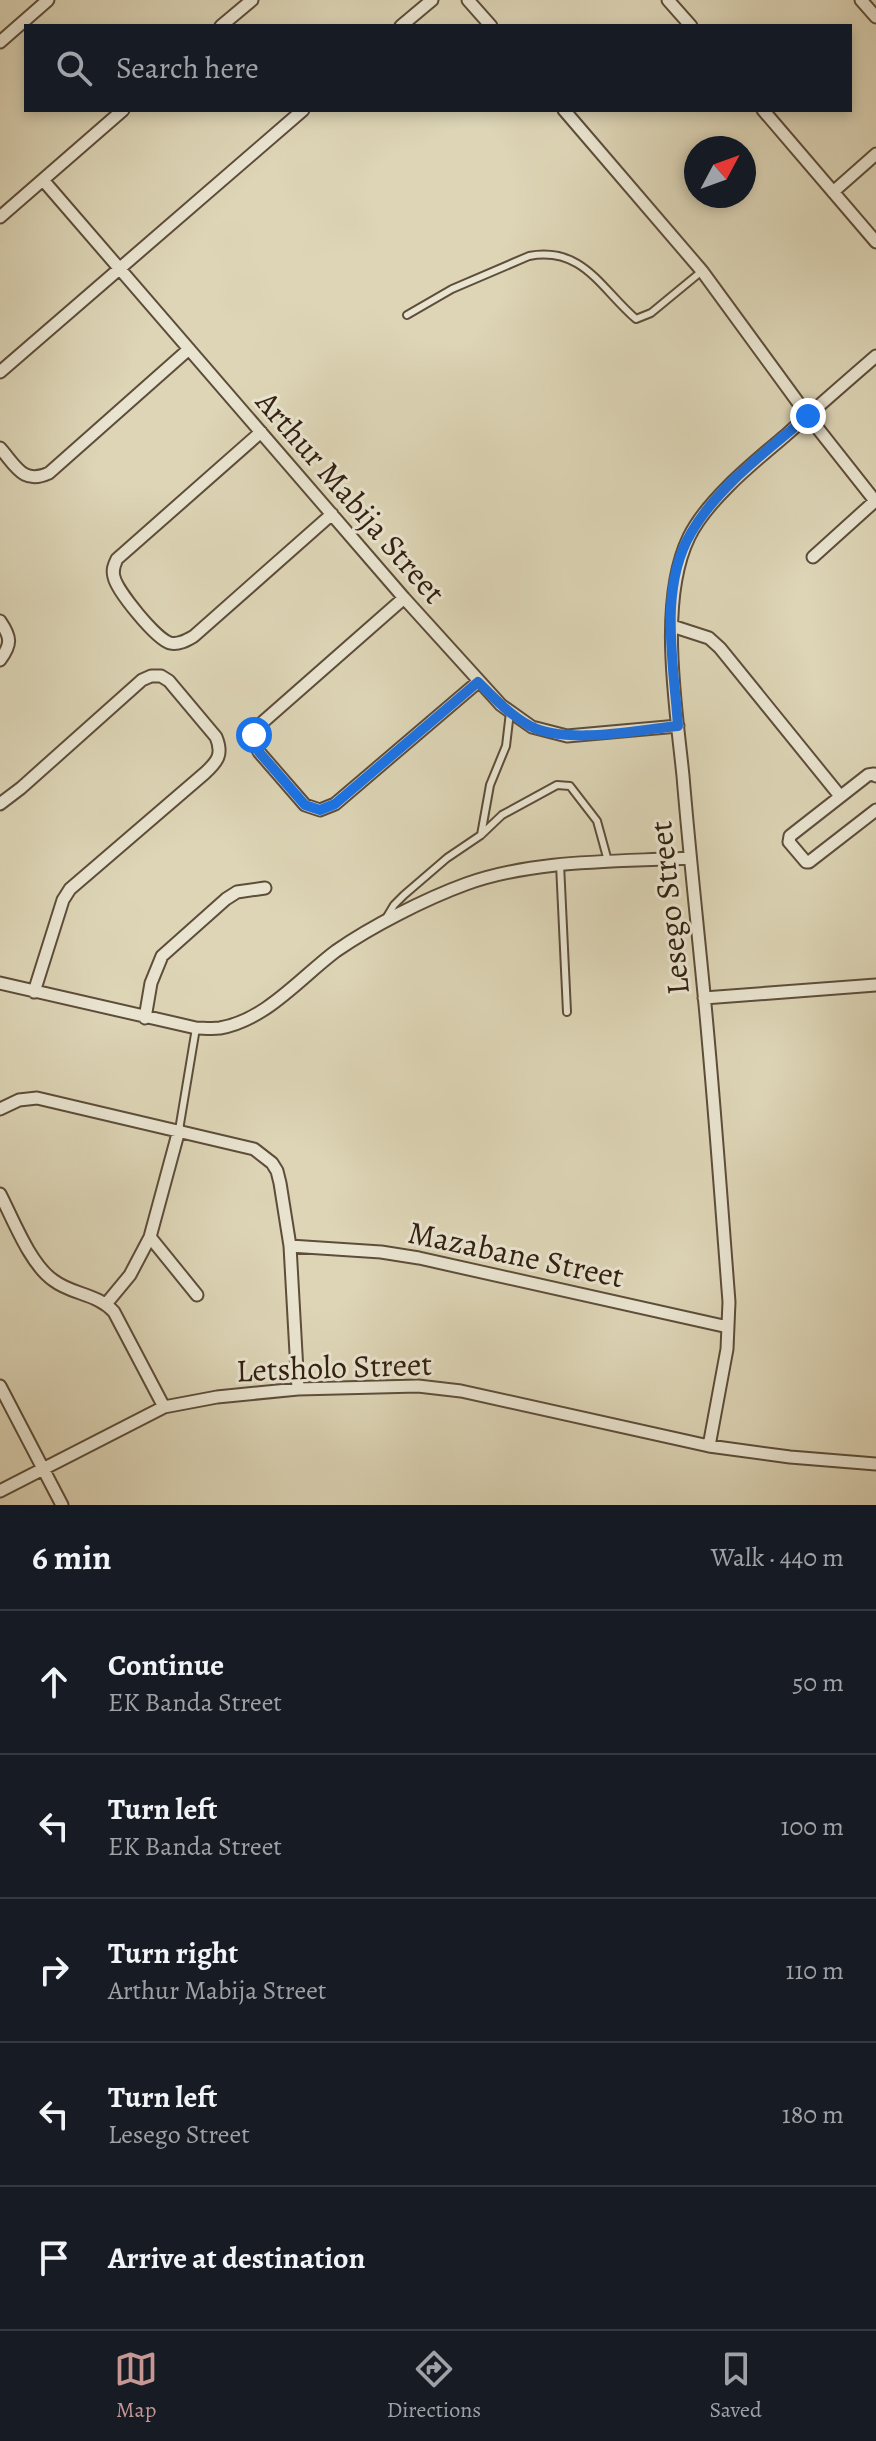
<!DOCTYPE html>
<meta charset="utf-8">
<style>
body{margin:0;font-family:Alegreya,serif;background:#242831;color:#f1f3f6}
.compass{position:absolute;left:684px;top:136px;width:72px;height:72px;border-radius:50%;background:#171b24;box-shadow:0 4px 12px #0003;rotate:49deg}
.stop{position:absolute;width:24px;height:24px;margin:-18px;border:6px solid #1a73e8;border-radius:50%;background:#fff}
.stop.end{background:#1a73e8;border-color:#fff;box-shadow:0 2px 8px #0008}
.list{margin:0;padding:0;list-style:none}
h2{display:flex;justify-content:space-between;align-items:center;height:104px;margin:0;padding:0 32px;font-size:34px}
h2 small{font-size:26px;font-weight:400;color:#9ea1a6}
.list li{display:grid;grid-template-columns:52px 1fr auto;gap:24px;align-items:center;box-sizing:border-box;height:144px;padding:0 32px;border-top:2px solid #363941}
.list b{display:block;font-size:30px;white-space:nowrap}
.list p{margin:0;font-size:26px;white-space:nowrap;color:#9ea1a6}
.list em{font-size:26px;font-style:normal;color:#9ea1a6}
.icon{flex:none;width:44px;height:44px;fill:none;stroke:currentColor;stroke-width:2;stroke-linecap:round;stroke-linejoin:round}
.map{position:relative;flex:none;width:876px;height:1505px;overflow:hidden}
.search{position:absolute;background:#171b24;box-shadow:0 4px 12px #0003;left:24px;right:24px;top:24px;height:88px;display:flex;align-items:center;gap:20px;box-sizing:border-box;padding:0 28px;border-radius:0px;color:#9ea1a6;font-size:30px}
.sheet{height:824px;background:#171b24}
nav{display:flex;justify-content:space-around;align-items:center;box-sizing:border-box;height:112px;border-top:2px solid #363941;background:#171b24;font-size:22px;color:#9ea1a6}
nav a{display:grid;justify-items:center;gap:4px}
nav .on{color:#c59692}
.map>svg:first-child{display:block}
.lines{fill:none;stroke-linecap:round;stroke-linejoin:round}
.lane-casing{stroke:#5d4d3a;stroke-width:10}
.street-casing{stroke:#5d4d3a;stroke-width:15}
.lane{stroke:#e9e4d0;stroke-width:6}
.street{stroke:#e9e4d0;stroke-width:11}
.route{stroke:#1a73e8;stroke-width:10}
.labels{text-anchor:middle;stroke-width:6;stroke-linejoin:round;paint-order:stroke}
.street-label{font-size:32px;fill:#322011;stroke:#e9e4d0}
</style>
<div class="map">
<svg width="876" height="1505" viewBox="0 0 876 1505">
<rect width="100%" height="100%" fill="#ddd5b6"/>
<filter id="stains"><feTurbulence type="fractalNoise" baseFrequency=".0025" numOctaves="4"/><feColorMatrix values="0 0 0 0 .2 0 0 0 0 .09 0 0 0 0 .02 0 0 0 .5 -.17"/></filter>
<radialGradient id="worn" r=".72"><stop offset=".6" stop-color="#630" stop-opacity="0"/><stop offset="1" stop-color="#630" stop-opacity=".3"/></radialGradient>
<g class="lines">
<defs>
<path id="lane" d="M407,315L452,289L529,256C583,246 601,289 636,319L651,313L702,271
M481,835L490,785L506,746L510,712
M560,864L567,1012
M385,920L394,905L404,895L447,858L481,835L502,815L557,785L570,786L597,821L608,861
M179,1130L196,1028"/>
<path id="street" d="M468,0L491,26
M668,0L691,26
M861,0L876,17
M221,26L252,0
M401,26L432,0
M0,42L48,0
M564,110L702,271L808,416L876,502
M763,110L876,242
M43,180L404,598L501,705L532,727L567,736L678,726
M833,192L876,154
M0,217L123,110
M0,372L303,110
M261,432L117,559C114,565 112,570 114,577C117,591 156,639 170,643C179,645 187,640 194,636L332,514
M0,448C16,466 23,485 49,473L189,349
M813,557L875,501
M404,598L256,728L254,742L259,752L305,805L320,810L335,804L478,682
M0,621C11,637 12,644 0,660
M672,626L709,638L720,648L840,796
M876,776L874,774L868,775L790,836L789,842L806,862H809L876,810
M0,804L21,788L142,680L151,676H161L169,681L216,737C223,754 218,761 205,773L70,889L63,900L34,992
M0,983L196,1028C203,1028 212,1029 220,1028C266,1020 300,978 336,951C372,926 425,899 466,884C536,859 617,862 690,858
M704,998L876,985
M145,1018L151,983L162,956L226,899L237,892L265,888
M0,1109L19,1100L37,1098L254,1149L272,1163L277,1171L280,1183L290,1246L298,1389
M0,1194C13,1219 30,1264 53,1280C72,1295 97,1293 114,1312L164,1407
M150,1237L197,1295
M290,1246L381,1252L419,1258L728,1327
M106,1304L130,1275L150,1237L179,1130
M0,1386L62,1505
M709,1446L727,1349L729,1302C721,1199 714,1096 704,994C697,921 689,849 683,776C676,706 658,601 689,537C707,500 754,462 785,436C815,409 846,382 876,356
M0,1491L164,1407L217,1397L298,1389L418,1386L461,1391L709,1446L790,1457L876,1464"/>
</defs>
<!-- lane casing -->
<use href="#lane" class="lane-casing"/>
<!-- street casing -->
<use href="#street" class="street-casing"/>
<!-- lane -->
<use href="#lane" class="lane"/>
<!-- street -->
<use href="#street" class="street"/>
</g>
<g class="lines">
<!-- route -->
<path class="route" d="M254,735L259,752L305,805L320,810L335,804L478,682C494,698 510,715 530,726C568,745 636,730 678,726C674,665 658,589 691,533C718,486 767,451 808,416"/>
</g>
<g class="labels">
<!-- street labels -->
<g class="street-label">
<text transform="translate(351 497) rotate(49)" y="11">Arthur Mabija Street</text>
<text transform="translate(669 908) rotate(-96)" y="11">Lesego Street</text>
<text transform="translate(516 1254) rotate(12)" y="11">Mazabane Street</text>
<text transform="translate(334 1367) rotate(-2)" y="11">Letsholo Street</text>
</g>
</g>
<rect width="100%" height="100%" filter="url(#stains)"/>
<rect width="100%" height="100%" fill="url(#worn)"/>
</svg>
<svg class="compass" viewBox="-18 -18 36 36"><path d="M0-13l5 13h-10z" fill="#e53935"/><path d="M0 13l5-13h-10z" fill="#9ea1a6"/></svg>
<div class="stop" style="left:254px;top:735px"></div>
<div class="stop end" style="left:808px;top:416px"></div>
<div class="search"><svg class="icon" aria-label="search" viewBox="0 0 24 24"><circle cx="10" cy="10" r="6"/><path d="M15 15l6 6"/></svg>Search here</div>
</div>
<section class="sheet">
<h2>6 min<small>Walk · 440 m</small></h2>
<ul class="list">
<li><svg class="icon" aria-label="ahead" viewBox="0 0 24 24"><path d="M12 20V5M6 11l6-6 6 6"/></svg><div><b>Continue</b><p>EK Banda Street</p></div><em>50 m</em></li>
<li><svg class="icon" aria-label="left" viewBox="0 0 24 24"><path d="M17 20v-9H6M10 6l-5 5 5 5"/></svg><div><b>Turn left</b><p>EK Banda Street</p></div><em>100 m</em></li>
<li><svg class="icon" aria-label="right" viewBox="0 0 24 24"><path d="M7 20v-9h11M14 6l5 5-5 5"/></svg><div><b>Turn right</b><p>Arthur Mabija Street</p></div><em>110 m</em></li>
<li><svg class="icon" aria-label="left" viewBox="0 0 24 24"><path d="M17 20v-9H6M10 6l-5 5 5 5"/></svg><div><b>Turn left</b><p>Lesego Street</p></div><em>180 m</em></li>
<li><svg class="icon" aria-label="arrive" viewBox="0 0 24 24"><path d="M6 21V4h12l-3 4 3 4H6"/></svg><div><b>Arrive at destination</b></div></li>
</ul>
</section>
<nav>
<a class="on"><svg class="icon" aria-label="map" viewBox="0 0 24 24"><path d="M3 6l6-2 6 2 6-2v14l-6 2-6-2-6 2zM9 4v14M15 6v14"/></svg>Map</a>
<a><svg class="icon" aria-label="directions" viewBox="0 0 24 24"><path d="M12 3l9 9-9 9-9-9zM9 14v-3h6M13 9l2 2-2 2"/></svg>Directions</a>
<a><svg class="icon" aria-label="saved" viewBox="0 0 24 24"><path d="M7 4h10v16l-5-4-5 4z"/></svg>Saved</a>
</nav>
